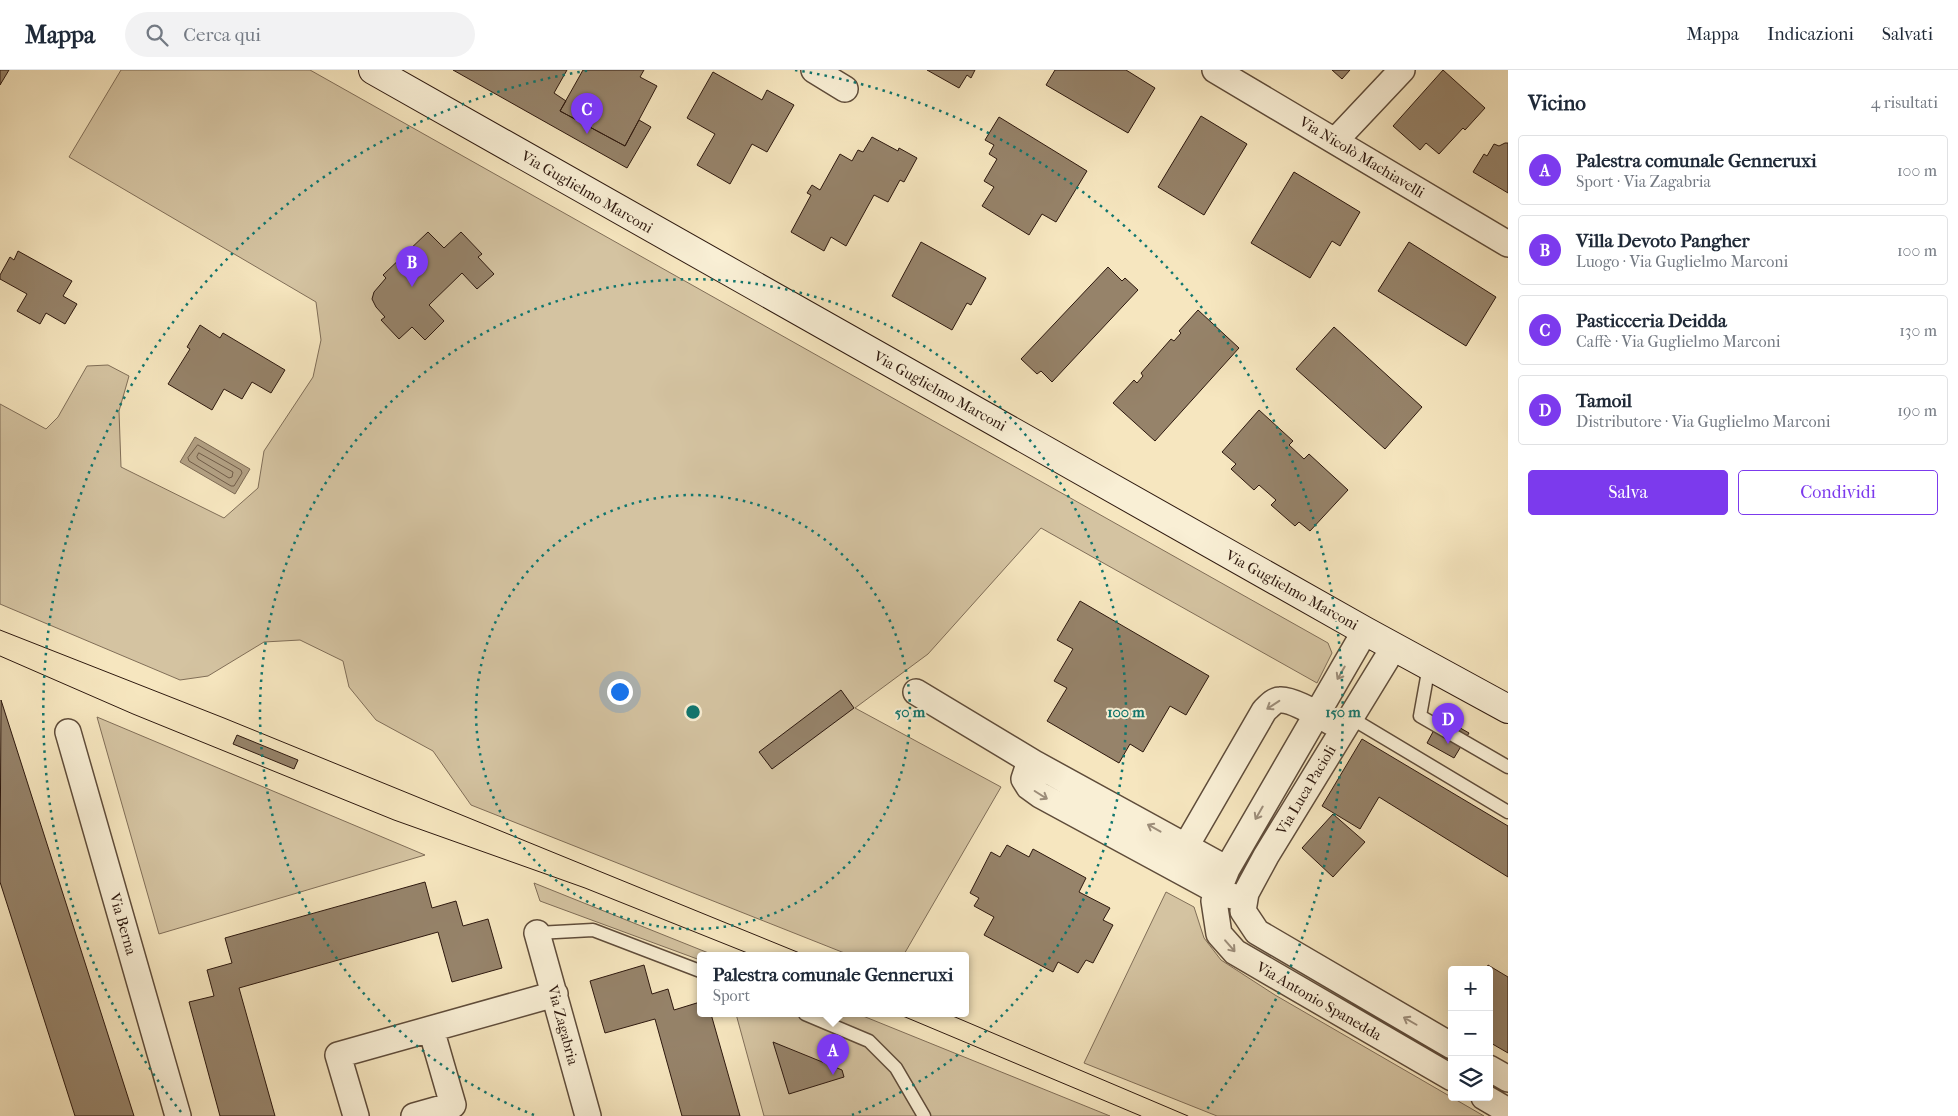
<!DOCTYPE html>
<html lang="it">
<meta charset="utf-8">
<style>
body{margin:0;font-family:"IM FELL French Canon",serif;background:#f2f2f3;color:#1f2937}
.controls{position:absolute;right:15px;bottom:15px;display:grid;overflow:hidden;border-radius:5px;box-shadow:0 5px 20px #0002}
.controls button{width:45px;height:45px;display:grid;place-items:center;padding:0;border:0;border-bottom:1px solid #e0e1e3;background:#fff;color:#1f2937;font:25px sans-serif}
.you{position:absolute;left:619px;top:621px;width:18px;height:18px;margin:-12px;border:4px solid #fff;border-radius:50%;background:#1a73e8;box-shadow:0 0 0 8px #1a73e833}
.badge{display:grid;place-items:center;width:32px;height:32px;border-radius:50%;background:#7c3aed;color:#fff;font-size:16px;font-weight:700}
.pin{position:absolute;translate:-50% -41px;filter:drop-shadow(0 1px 2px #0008)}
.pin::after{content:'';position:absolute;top:26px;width:18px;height:15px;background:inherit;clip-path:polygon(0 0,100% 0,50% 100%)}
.popup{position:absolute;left:697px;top:882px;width:272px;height:65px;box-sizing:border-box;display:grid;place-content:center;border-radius:5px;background:#fff;filter:drop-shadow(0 1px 4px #0005);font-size:16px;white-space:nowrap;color:#747a83}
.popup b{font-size:19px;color:#1f2937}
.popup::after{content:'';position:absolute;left:50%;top:100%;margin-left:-10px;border:10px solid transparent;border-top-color:#fff}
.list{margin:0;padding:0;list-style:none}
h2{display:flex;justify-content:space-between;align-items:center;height:65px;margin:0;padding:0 20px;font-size:21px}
h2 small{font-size:16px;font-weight:400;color:#747a83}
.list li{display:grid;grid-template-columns:32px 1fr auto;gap:15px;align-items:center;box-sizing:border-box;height:70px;margin:0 10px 10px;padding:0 10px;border:1px solid #e0e1e3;border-radius:5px}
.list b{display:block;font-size:19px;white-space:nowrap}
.list p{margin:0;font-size:16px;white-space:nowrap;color:#747a83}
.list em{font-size:16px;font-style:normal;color:#747a83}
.actions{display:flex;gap:10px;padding:15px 20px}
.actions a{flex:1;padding:11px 0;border:1px solid #7c3aed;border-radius:5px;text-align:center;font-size:18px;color:#7c3aed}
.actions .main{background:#7c3aed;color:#fff}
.icon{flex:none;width:28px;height:28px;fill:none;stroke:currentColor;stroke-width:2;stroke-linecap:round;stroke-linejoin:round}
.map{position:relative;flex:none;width:1508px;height:1046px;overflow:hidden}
header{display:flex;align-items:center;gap:30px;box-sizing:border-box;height:70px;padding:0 25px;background:#fff;border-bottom:1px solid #e0e1e3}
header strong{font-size:24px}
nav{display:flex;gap:28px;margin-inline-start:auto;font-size:18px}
.search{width:350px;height:45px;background:#f2f2f3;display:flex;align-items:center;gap:12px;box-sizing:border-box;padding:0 18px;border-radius:28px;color:#747a83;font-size:19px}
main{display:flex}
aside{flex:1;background:#fff}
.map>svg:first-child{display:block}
.green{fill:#d4c3a1;stroke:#806e58}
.water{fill:#b2a083;stroke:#7d6a54}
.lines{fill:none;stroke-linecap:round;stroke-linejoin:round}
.shore{stroke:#705c48;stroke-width:1}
.building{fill:#96836a;stroke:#2d180e}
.lane-casing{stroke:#5f4c3a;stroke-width:15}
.street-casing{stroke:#5f4c3a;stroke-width:28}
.secondary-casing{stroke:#2d180e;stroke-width:30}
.lane{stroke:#f9efd5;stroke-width:12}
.street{stroke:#f9efd5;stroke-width:25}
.secondary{stroke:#f9efd5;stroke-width:28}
.tram{stroke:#2d180e;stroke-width:1}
.oneway{stroke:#9d8e7b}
.ring{fill:none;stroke:#0f766e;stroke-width:2.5;stroke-dasharray:2.5 5}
.labels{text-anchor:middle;stroke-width:4;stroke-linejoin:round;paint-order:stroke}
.street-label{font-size:15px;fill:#2d180e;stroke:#f9efd5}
.centre{fill:#0f766e;stroke:#f9efd5;stroke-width:2.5}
.ring-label{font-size:15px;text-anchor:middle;font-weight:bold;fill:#0f766e;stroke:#f9efd5;stroke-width:4;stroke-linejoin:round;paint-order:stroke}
</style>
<header>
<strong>Mappa</strong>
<div class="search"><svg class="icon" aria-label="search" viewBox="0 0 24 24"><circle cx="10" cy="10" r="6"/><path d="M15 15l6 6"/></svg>Cerca qui</div>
<nav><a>Mappa</a><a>Indicazioni</a><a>Salvati</a></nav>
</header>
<main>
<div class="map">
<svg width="1508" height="1046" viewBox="0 0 1508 1046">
<rect width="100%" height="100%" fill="#f6e6bf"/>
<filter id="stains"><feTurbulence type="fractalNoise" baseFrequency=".004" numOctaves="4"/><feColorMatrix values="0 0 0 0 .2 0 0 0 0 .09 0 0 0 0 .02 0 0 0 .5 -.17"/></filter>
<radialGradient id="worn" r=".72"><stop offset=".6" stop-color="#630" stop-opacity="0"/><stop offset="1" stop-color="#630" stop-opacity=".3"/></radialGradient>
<!-- green -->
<path class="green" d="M121,0H310L1328,573L1332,583L1317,613L1041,458L928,584L855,638L1001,717L903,886H852L471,735L433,681L376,650L349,617L343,591L300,570L264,572L208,606L180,610L0,534V334L46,359L58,347L87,296L108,295L129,306L119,341L121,397L224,448L258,418L264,381L313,307L321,270L316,232L69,87Z
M97,647L425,785L159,864Z
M534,813L716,886H700V890L540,831Z
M1166,822L1194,837L1204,868L1221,890L1275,925L1484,1046H1217L1084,993Z
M736,944H858L1110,1046H764Z"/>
<!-- water -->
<path class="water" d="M195,367L250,399L235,424L180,392Z"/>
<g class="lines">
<!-- shore -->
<path class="shore" d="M198,375L241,400L242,403L234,416H231L189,391L188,388Z
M199,383L233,402L232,407L229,408L198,389L197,387Z"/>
</g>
<!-- building -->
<path class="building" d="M0,0H9L0,15Z
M453,0H567L554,23L566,31L560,41L625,76L639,50L651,57L627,98Z
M583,0H644L640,7L657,16L625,76L560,41Z
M927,0H975L971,8L967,5L959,18Z
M1055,0H1126L1155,18L1128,63L1046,15Z
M1332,0H1350L1342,9Z
M1443,0L1485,38L1465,60L1463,58L1439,84L1426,73L1420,80L1393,56Z
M713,2L762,30L767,20L794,35L767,82L752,74L730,114L697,95L715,64L687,48Z
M1201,46L1247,74L1204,145L1158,117Z
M999,47L1087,101L1056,152L1042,144L1029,165L982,136L994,117L984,111L997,89L989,84L994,75L985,70Z
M872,67L898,81L899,78L917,88L904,112L900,110L888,132L874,125L846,176L831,167L824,181L791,162L811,125L807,123L812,115L820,120L840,84L852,91L858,80L863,82Z
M1505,73H1508V123L1473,102L1484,84L1487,86L1494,74L1499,76Z
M1294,102L1360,142L1340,176L1332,171L1310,208L1251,173Z
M428,162L444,178L461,162L482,184L478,187L494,204L477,219L462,203L429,235L444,251L425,270L412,257L399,269L381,250L385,247L376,237L372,229L374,222L386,208L383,205Z
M921,172L986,208L971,235L967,233L952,260L892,226Z
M1409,172L1496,227L1466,276L1378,221Z
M18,181L72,211L63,226L77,234L65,254L46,243L40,254L17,241L27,224L0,209V205L10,187L14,190Z
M1108,197L1122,211L1125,208L1138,220L1052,312L1041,301L1037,304L1021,289Z
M1198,240L1239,278L1155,371L1113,333L1134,310L1137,313L1143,306L1141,303L1171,269L1174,271L1181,263L1179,261Z
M200,255L220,268L223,263L285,300L271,323L252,312L242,329L224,319L212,340L168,314L190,279L187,277Z
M1334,257L1422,337L1385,379L1296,299Z
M1259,340L1293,371L1289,375L1304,389L1309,384L1348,420L1310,461L1299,452L1295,456L1271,435L1276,430L1259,415L1254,420L1231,399L1236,394L1222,382Z
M1080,531L1209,606L1186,645L1170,636L1143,682L1130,674L1119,693L1047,651L1067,618L1054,611L1073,579L1057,570Z
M841,620L854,638L772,699L759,682Z
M1,630L134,1046H75L0,812Z
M1441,647L1469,663L1454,688L1427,673Z
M237,665L298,690L294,699L233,674Z
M1362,669L1508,756V807L1379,727L1360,759L1322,736Z
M1333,744L1365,772L1333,807L1302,778Z
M1007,775L1029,787L1033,779L1086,808L1079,822L1110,838L1103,850L1113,855L1093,893L1086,890L1078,903L1058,892L1053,902L984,865L994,847L974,836L979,828L970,823L991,782L1000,787Z
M425,812L432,838L456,831L463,856L488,849L502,898L452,912L438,862L239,918L275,1046H220L189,932L214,926L207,900L232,893L225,868Z
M644,895L652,924L668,919L674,940L700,932V944H711L740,1046H682L655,949L605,963L590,911Z
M1488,895L1508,907V983L1489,972V900H1486Z
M773,972L842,1000L844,1007L789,1024Z"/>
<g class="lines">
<defs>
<path id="lane" d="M1429,596L1420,646L1508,697
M1351,648L1508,742
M537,863L593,860L700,901
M805,944L869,971L896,998L924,1046"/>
<path id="street" d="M814,0L845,19
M1215,0L1508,174
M1335,71L1402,0
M1365,561L1227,799L1214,831L1219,864L1235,882L1452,1008
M1394,577L1266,786L1246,823L1243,841L1257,862L1452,976
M916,622L1034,693
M68,662L178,1046
M1186,776L1264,641C1269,636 1274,630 1280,630C1293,629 1320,646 1331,652
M1227,799L1034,693L1027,700L1024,709L1029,717L1040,725L1217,821L1232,826
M537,863L588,1046
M1489,998L1508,1009
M1484,1027L1508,1041
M356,1046L338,985L555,924
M414,1046L453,1035L431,959"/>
<path id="secondary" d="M373,0L1365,561L1508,639"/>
</defs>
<!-- lane casing -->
<use href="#lane" class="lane-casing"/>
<!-- street casing -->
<use href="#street" class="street-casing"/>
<!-- secondary casing -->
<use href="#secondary" class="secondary-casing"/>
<!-- lane -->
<use href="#lane" class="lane"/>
<!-- street -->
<use href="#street" class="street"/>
<!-- secondary -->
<use href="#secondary" class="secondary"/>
<!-- tram -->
<path class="tram" d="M0,560L224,648L807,886
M0,586L133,644L394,750L585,818L755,886
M898,944L1141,1046
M948,944L1188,1046"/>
</g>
<!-- one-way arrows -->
<defs><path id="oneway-shaft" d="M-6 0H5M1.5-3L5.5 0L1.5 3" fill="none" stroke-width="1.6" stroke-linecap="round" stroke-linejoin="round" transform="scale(1.25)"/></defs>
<g class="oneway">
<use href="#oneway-shaft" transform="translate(1341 603) rotate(120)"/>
<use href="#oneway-shaft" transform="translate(1273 635) rotate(147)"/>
<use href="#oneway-shaft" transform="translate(1041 725) rotate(32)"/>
<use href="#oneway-shaft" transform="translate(1259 743) rotate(120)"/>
<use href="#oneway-shaft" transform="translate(1154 758) rotate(-151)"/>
<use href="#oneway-shaft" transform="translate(1230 876) rotate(49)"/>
<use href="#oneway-shaft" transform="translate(1410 951) rotate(-150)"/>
</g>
<!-- distance rings -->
<g class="ring">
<circle cx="693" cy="642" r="217"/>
<path d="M534 1045A433 433 0 1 1 852 1045"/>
<path d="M181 1042A650 650 0 0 1 591 0M795 0A650 650 0 0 1 1205 1042"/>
</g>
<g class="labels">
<!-- street labels -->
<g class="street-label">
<text transform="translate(1362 87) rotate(31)" y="5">Via Nicolò Machiavelli</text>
<text transform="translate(587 122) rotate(30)" y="5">Via Guglielmo Marconi</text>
<text transform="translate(940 321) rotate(29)" y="5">Via Guglielmo Marconi</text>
<text transform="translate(1292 520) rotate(29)" y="5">Via Guglielmo Marconi</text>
<text transform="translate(1306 720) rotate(-59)" y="5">Via Luca Pacioli</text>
<text transform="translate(123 854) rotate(74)" y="5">Via Berna</text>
<text transform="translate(1319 931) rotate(30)" y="5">Via Antonio Spanedda</text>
<text transform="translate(563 955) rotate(75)" y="5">Via Zagabria</text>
</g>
</g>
<circle cx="693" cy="642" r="8" class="centre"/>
<g class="ring-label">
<text x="910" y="647">50 m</text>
<text x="1126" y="647">100 m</text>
<text x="1343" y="647">150 m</text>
</g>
<rect width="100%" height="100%" filter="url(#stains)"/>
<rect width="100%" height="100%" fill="url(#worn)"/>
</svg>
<div class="controls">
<button>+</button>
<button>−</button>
<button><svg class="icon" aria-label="layers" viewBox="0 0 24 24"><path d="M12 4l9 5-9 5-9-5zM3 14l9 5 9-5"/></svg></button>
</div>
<div class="you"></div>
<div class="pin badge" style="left:833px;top:1005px">A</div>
<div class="popup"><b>Palestra comunale Genneruxi</b>Sport</div>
<div class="pin badge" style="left:412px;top:217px">B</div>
<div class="pin badge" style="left:587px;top:64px">C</div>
<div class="pin badge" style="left:1448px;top:674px">D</div>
</div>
<aside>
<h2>Vicino<small>4 risultati</small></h2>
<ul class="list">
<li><span class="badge">A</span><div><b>Palestra comunale Genneruxi</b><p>Sport · Via Zagabria</p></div><em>100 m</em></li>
<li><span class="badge">B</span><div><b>Villa Devoto Pangher</b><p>Luogo · Via Guglielmo Marconi</p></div><em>100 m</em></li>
<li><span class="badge">C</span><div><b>Pasticceria Deidda</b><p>Caffè · Via Guglielmo Marconi</p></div><em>130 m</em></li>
<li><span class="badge">D</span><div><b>Tamoil</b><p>Distributore · Via Guglielmo Marconi</p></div><em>190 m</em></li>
</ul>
<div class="actions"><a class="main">Salva</a><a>Condividi</a></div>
</aside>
</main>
